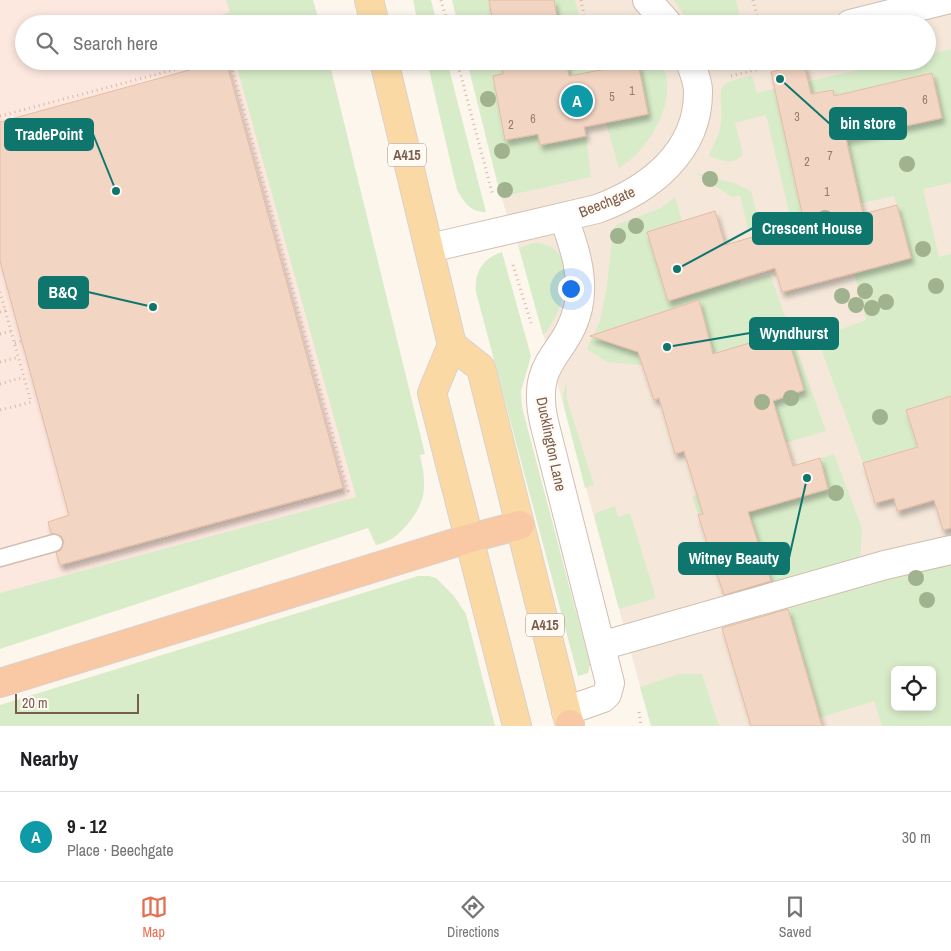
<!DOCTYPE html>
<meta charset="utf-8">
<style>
body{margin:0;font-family:"Archivo Narrow",sans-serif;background:#f2f2f2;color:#202124}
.controls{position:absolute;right:15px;bottom:15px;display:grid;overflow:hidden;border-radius:8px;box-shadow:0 2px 8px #0003}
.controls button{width:45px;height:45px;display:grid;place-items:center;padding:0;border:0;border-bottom:1px solid #e0e0e0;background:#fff;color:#202124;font:25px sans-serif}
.scale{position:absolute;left:15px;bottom:12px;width:124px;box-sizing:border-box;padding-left:5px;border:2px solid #7a5c4d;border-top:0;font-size:14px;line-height:18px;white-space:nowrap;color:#7a5c4d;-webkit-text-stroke:4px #fffaf3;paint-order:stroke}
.you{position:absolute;left:570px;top:288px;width:18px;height:18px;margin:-12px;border:4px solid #fff;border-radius:50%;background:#1a73e8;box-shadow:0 0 0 8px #1a73e833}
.badge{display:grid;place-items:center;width:32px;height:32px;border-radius:50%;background:#e76f51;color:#fff;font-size:16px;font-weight:700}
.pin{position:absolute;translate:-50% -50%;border:2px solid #fff;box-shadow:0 1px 5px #0006}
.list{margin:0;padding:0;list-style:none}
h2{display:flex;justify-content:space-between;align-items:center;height:65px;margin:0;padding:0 20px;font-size:21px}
h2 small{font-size:16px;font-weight:400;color:#757577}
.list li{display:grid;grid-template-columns:32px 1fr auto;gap:15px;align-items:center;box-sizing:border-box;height:90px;padding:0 20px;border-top:1px solid #e0e0e0}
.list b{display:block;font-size:19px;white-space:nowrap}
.list p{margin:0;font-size:16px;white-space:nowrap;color:#757577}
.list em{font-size:16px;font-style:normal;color:#757577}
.icon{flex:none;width:28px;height:28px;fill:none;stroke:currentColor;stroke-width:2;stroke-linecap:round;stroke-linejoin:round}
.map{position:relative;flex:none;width:951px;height:726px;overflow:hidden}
.search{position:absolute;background:#fff;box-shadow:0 2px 8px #0003;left:15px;right:15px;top:15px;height:55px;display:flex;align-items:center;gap:12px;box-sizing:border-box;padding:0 18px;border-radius:28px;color:#757577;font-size:19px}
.sheet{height:155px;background:#fff}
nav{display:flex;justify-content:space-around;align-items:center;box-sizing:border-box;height:70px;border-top:1px solid #e0e0e0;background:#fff;font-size:14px;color:#757577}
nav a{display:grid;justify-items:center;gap:2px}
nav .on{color:#e76f51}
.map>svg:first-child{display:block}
.residential{fill:#f5e8da;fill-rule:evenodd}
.commercial{fill:#fde8e0}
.green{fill:#d8ecc9;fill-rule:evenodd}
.building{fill:#f3d5c3;stroke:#e6bba3;filter:url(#shadow)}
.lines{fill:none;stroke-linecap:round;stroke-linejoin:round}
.service-casing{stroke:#d1beb0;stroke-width:19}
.minor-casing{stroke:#d1beb0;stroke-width:30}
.primary-casing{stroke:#dad1cd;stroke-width:30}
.trunk-casing{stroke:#dad1cd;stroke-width:30}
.path{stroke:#d9b8a5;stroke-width:3;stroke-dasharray:1 4;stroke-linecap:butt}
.service{stroke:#fff;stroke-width:16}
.minor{stroke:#fff;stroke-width:28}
.primary{stroke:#fbd9a5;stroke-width:28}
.trunk{stroke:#f9c8a4;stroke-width:28}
.tree{fill:#a0b28e}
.labels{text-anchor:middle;stroke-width:4.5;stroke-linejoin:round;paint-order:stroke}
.number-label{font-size:12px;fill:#987a6a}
.shield{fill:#fffaf3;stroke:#a28b7f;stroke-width:1}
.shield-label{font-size:14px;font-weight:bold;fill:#7a5c4d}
.street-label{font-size:15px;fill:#7a5c4d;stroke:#fffaf3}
.leader{fill:none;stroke:#0f766e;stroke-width:2}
.callout-dot{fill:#0f766e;stroke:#fffaf3;stroke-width:2}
.callout{fill:#0f766e;stroke:#0f766e;stroke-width:2}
.callout-label{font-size:16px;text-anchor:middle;font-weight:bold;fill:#fff}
</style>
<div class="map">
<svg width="951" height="726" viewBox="0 0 951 726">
<defs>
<filter id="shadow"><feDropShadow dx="3" dy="5.5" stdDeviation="2.5" flood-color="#0004"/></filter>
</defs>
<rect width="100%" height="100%" fill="#fdf6ec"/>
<!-- residential -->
<path class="residential" d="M452,0H951V726H651L564,407L519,248L501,197L467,61H927V24H458ZM895,670H932V707H895Z"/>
<!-- commercial -->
<path class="commercial" d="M0,0H297L304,24H24V61H312L363,506L0,607Z"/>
<!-- green -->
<path class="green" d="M226,0H313L320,24H205L204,21L230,12Z
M413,0H431L437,24H418Z
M452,0H489L493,24H458Z
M554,0H575L581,24H558Z
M674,0H736L741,24H690Z
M951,49V183L923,189L939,257L951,254V411L906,410L922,463L886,474L882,457L863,463L817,338L866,320L854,273L911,258L894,196L748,229L740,195L732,197L696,173L734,183L751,191L759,223L790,216L766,115L735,123L743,154C733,167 721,160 709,156C713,145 720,134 721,122C724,89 709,84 752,76L757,93L898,61H927V55ZM932,73L942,118L846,139L801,210L778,102L833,90L834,96Z
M235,61H329L425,454L420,455C427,486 427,503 405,527C396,537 389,542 376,545L368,528L0,649V593L356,497Z
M427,61H447L486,212C470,212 465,203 457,190Z
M467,61H501L511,112L500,114L505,140L538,134L541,145L586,136L591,177L501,197Z
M566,61H660C682,96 650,150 619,168L606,123L648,114L638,63L569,76Z
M675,197L682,221L647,233L666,296L700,286L690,253L724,243L730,249L741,284L770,274L826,431L734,458L628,323L642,365L607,362L587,349L600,321L607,286L613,229L618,224L659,209Z
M533,243C584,243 566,312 543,335L519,248Z
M502,252L531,356L521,391L522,407L590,665L588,673L578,676L476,292C474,272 483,258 502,252Z
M567,382V400L594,485L585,488L564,407L563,394Z
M834,454L862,528L860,560L726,601L724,595L770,579L744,501L698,515L692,496Z
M615,506L618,517L630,513L656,598L619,609L594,514Z
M951,560V726H882L874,701L793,726H751L816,705L788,610L722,628L720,624ZM895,670H932V707H895Z
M418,576H429L436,578L454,596L466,614L495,726H0V705Z
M679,674H702L719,726H651L640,687Z"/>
<!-- building -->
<path class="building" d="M489,0H554L558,24H493Z
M222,61H226L343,488L60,565L56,553L61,550L64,541L61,536L51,533L48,522L69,515L0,261V122Z
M501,61H566L569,76L638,63L648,114L584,127L586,136L540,145L538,134L505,140L493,76L503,74Z
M804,64L811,94L833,90L834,96L932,73L942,118L846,139L863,214L897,205L911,258L782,292L775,268L668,301L647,232L715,211L725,245L804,222L771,72Z
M699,300L713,354L786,332L804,390L773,401L793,466L820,458L828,489L748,512L771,581L724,595L698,515L703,514L684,451L675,454L659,398L654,400L638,352L590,336Z
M951,396V528L943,530L934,500L897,511L894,498L875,503L863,463L918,447L906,410Z
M788,609L822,726H751L722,628Z"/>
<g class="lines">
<defs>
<path id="service" d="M0,558L54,543"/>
<path id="minor" d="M647,0L668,24
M850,24L946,0
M564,218C574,246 585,278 578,308C566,358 530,358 544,422L610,683L607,694L603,698L566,711
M430,248L597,209C649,190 699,152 698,91C698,81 693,71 690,61
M601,646L885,565L951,550"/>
<path id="primary" d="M369,0L375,24
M384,61L452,345L432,393L517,726
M452,345L481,368L570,726"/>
<path id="trunk" d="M0,683L467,539L520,525
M570,724V726"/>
</defs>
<!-- service casing -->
<use href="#service" class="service-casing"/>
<!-- minor casing -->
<use href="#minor" class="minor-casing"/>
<!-- primary casing -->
<use href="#primary" class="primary-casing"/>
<!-- trunk casing -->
<use href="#trunk" class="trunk-casing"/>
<!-- path -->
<path class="path" d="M441,0L448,24
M581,0L586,24
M753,0L759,24
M457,61L493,196
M731,76L791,61
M0,116L207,61
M513,265L531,323
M0,292L31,402L0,410
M0,312L6,310
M0,334L12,331
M15,343L22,341
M0,362L19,357
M0,384L24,377
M73,567L348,491L230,61
M639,712L641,726"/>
<!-- service -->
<use href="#service" class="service"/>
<!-- minor -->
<use href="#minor" class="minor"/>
<!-- primary -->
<use href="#primary" class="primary"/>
<!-- trunk -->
<use href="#trunk" class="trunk"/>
</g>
<!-- trees -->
<g class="tree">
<circle cx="488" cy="99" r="8"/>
<circle cx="502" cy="151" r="8"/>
<circle cx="907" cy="164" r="8"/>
<circle cx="710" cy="179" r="8"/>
<circle cx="505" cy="190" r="8"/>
<circle cx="825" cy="218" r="8"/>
<circle cx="636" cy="226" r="8"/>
<circle cx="618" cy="236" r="8"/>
<circle cx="923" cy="249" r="8"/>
<circle cx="936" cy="286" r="8"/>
<circle cx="865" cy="291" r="8"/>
<circle cx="842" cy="296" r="8"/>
<circle cx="886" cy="302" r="8"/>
<circle cx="856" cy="305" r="8"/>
<circle cx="872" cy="308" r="8"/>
<circle cx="791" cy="398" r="8"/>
<circle cx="762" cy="402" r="8"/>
<circle cx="880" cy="417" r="8"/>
<circle cx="836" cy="493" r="8"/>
<circle cx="916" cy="578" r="8"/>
<circle cx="927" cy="600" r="8"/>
</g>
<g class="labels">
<!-- number labels -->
<g class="number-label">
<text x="632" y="95">1</text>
<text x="612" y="101">5</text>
<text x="925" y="104">6</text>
<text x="797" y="121">3</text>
<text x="533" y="123">6</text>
<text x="511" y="129">2</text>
<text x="830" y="160">7</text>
<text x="807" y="166">2</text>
<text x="827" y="196">1</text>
</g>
<!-- shield labels -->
<g class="shield">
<rect x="388" y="143.5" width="38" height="23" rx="4"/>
<rect x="526" y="613.5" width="38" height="23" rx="4"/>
</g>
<g class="shield-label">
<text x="407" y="160">A415</text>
<text x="545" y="630">A415</text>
</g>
<!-- street labels -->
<g class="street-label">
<text transform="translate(607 202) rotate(-22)" y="5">Beechgate</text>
<text transform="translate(551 444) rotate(78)" y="5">Ducklington Lane</text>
</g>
</g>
<!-- callouts -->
<path class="leader" d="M780 79L830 124M116 191L93 134M677 269L753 228M153 307L88 292M667 347L750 333M807 478L789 558"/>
<g class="callout-dot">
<circle cx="780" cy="79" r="5"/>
<circle cx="116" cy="191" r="5"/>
<circle cx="677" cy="269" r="5"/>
<circle cx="153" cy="307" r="5"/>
<circle cx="667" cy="347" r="5"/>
<circle cx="807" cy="478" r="5"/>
</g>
<g class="callout">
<rect x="830" y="108" width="76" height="31" rx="5"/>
<rect x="5" y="119" width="88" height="31" rx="5"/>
<rect x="753" y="213" width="119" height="31" rx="5"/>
<rect x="39" y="277" width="49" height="31" rx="5"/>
<rect x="750" y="318" width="88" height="31" rx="5"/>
<rect x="679" y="543" width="110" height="31" rx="5"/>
</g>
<g class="callout-label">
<text x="868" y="129">bin store</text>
<text x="49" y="140">TradePoint</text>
<text x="812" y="234">Crescent House</text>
<text x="63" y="298">B&amp;Q</text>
<text x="794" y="339">Wyndhurst</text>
<text x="734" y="564">Witney Beauty</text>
</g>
</svg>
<div class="controls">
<button><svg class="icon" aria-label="locate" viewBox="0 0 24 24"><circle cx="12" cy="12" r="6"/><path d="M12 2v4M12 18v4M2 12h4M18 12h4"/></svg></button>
</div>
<div class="scale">20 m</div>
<div class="you"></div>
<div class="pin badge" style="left:577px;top:101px;background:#0f9aa8">A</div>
<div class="search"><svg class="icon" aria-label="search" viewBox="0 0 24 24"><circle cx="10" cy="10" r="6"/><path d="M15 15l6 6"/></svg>Search here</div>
</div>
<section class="sheet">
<h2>Nearby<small></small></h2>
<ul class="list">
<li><span class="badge" style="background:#0f9aa8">A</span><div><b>9 - 12</b><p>Place · Beechgate</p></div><em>30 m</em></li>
</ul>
</section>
<nav>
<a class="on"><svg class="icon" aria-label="map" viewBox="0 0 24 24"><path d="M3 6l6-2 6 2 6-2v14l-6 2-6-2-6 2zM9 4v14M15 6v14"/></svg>Map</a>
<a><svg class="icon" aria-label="directions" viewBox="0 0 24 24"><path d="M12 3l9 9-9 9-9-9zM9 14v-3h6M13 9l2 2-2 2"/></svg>Directions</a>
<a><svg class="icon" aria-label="saved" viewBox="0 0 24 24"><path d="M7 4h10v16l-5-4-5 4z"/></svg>Saved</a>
</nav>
